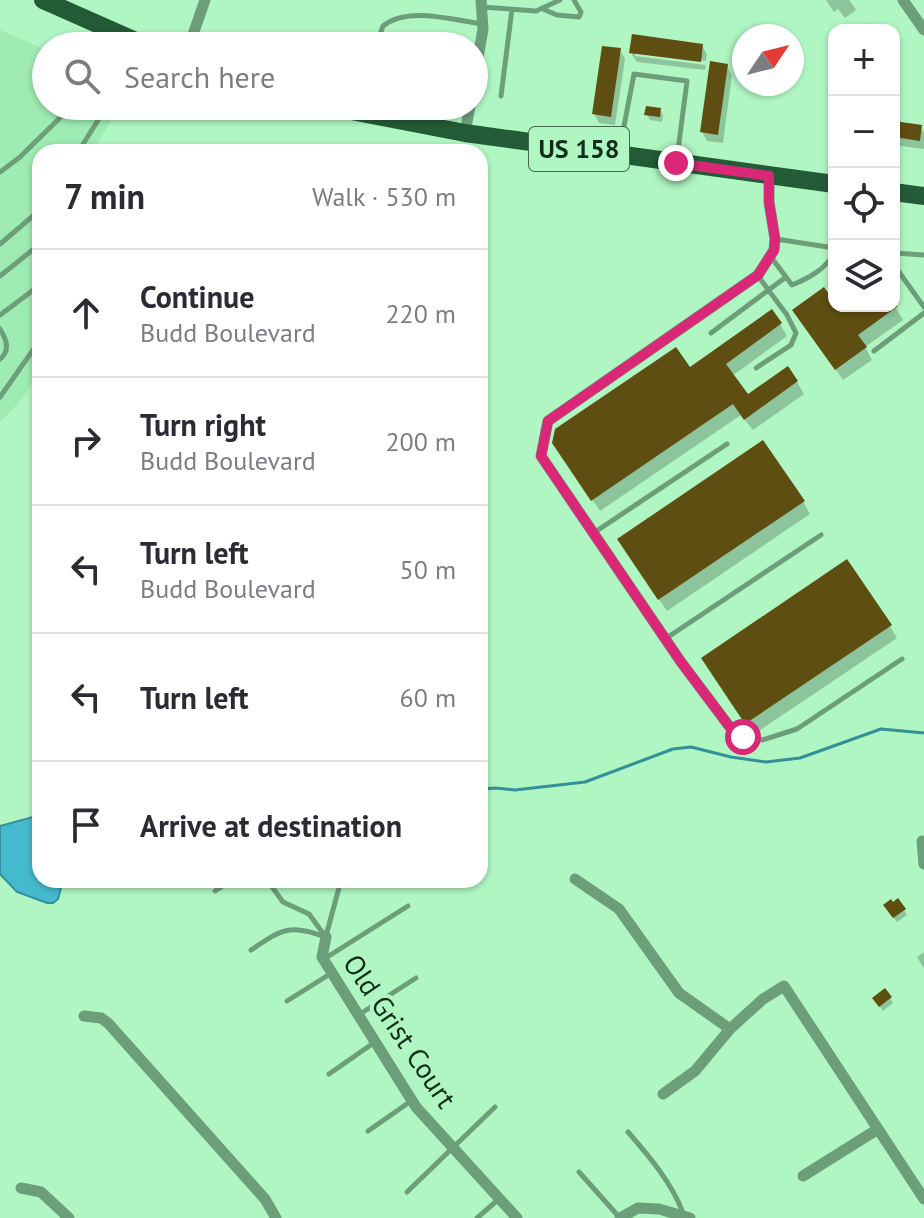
<!DOCTYPE html>
<meta charset="utf-8">
<style>
body{margin:0;font-family:"PT Sans",sans-serif;background:#f2f2f3;color:#2b2b33}
.controls{position:absolute;right:24px;top:24px;display:grid;overflow:hidden;border-radius:16px;box-shadow:0 2px 6px #0004}
.controls button{width:72px;height:72px;display:grid;place-items:center;padding:0;border:0;border-bottom:2px solid #e1e1e2;background:#fff;color:#2b2b33;font:40px sans-serif}
.compass{position:absolute;left:732px;top:24px;width:72px;height:72px;border-radius:50%;background:#fff;box-shadow:0 2px 6px #0004;rotate:55deg}
.stop{position:absolute;width:24px;height:24px;margin:-18px;border:6px solid #db2777;border-radius:50%;background:#fff}
.stop.end{background:#db2777;border-color:#fff;box-shadow:0 2px 8px #0008}
.list{margin:0;padding:0;list-style:none}
h2{display:flex;justify-content:space-between;align-items:center;height:104px;margin:0;padding:0 32px;font-size:34px}
h2 small{font-size:26px;font-weight:400;color:#7c7c81}
.list li{display:grid;grid-template-columns:52px 1fr auto;gap:24px;align-items:center;box-sizing:border-box;height:128px;padding:0 32px;border-top:2px solid #e1e1e2}
.list b{display:block;font-size:30px;white-space:nowrap}
.list p{margin:0;font-size:26px;white-space:nowrap;color:#7c7c81}
.list em{font-size:26px;font-style:normal;color:#7c7c81}
.icon{flex:none;width:44px;height:44px;fill:none;stroke:currentColor;stroke-width:2;stroke-linecap:round;stroke-linejoin:round}
.map{position:relative;flex:none;width:924px;height:1218px;overflow:hidden}
.search{position:absolute;background:#fff;box-shadow:0 2px 6px #0004;left:32px;top:32px;width:456px;height:88px;display:flex;align-items:center;gap:20px;box-sizing:border-box;padding:0 28px;border-radius:44px;color:#7c7c81;font-size:30px}
.panel{position:absolute;background:#fff;box-shadow:0 2px 6px #0004;left:32px;top:144px;width:456px;height:744px;border-radius:24px}
.map>svg:first-child{display:block}
.built{fill:#9eebb3}
.water{fill:#45b9ce;stroke:#358f98;stroke-width:2}
.shadow{fill:#0003}
.lines{fill:none;stroke-linecap:round;stroke-linejoin:round}
.stream{stroke:#358f98;stroke-width:3}
.building{fill:#5f4e11}
.lane{stroke:#6d9e7a;stroke-width:5}
.street{stroke:#6d9e7a;stroke-width:11}
.primary{stroke:#245b37;stroke-width:18}
.route{stroke:#db2777;stroke-width:10}
.labels{text-anchor:middle;stroke-width:8;stroke-linejoin:round;paint-order:stroke}
.shield{fill:#b0f6c2;stroke:#416a4c;stroke-width:2}
.shield-label{font-size:26px;font-weight:bold;fill:#112e1a}
.street-label{font-size:28px;fill:#112e1a;stroke:#b0f6c2}
</style>
<div class="map">
<svg width="924" height="1218" viewBox="0 0 924 1218">
<rect width="100%" height="100%" fill="#b0f6c2"/>
<!-- built -->
<path class="built" d="M0,30L46,50V106H120L92,152H40V370L22,399L0,422Z"/>
<!-- water -->
<path class="water" d="M40,815V880H63L58,899L53,903H47L17,892L0,874V826Z"/>
<!-- shadow -->
<path class="shadow" d="M826,0H849L856,10L845,18L838,9L834,12Z
M867,23L871,30H859L858,29Z
M634,37L702,46L707,54L706,61L635,52V56L706,65L705,70L637,62L631,53Z
M620,50L625,59L615,125L599,123L594,114Z
M727,66L732,75L723,143L707,141L702,132Z
M660,110L663,115L662,122L650,120L647,115Z
M894,123L921,127L924,133V149L894,145Z
M834,299V306L894,305L903,320L865,347L872,360L843,380L802,320Z
M780,324L787,336L732,376L748,397L797,382L804,394L753,430L741,415L600,511L562,456L690,370Z
M803,502L810,514L667,611L627,552Z
M890,626L897,638L754,734L711,670Z
M892,905L904,910L907,915L897,922L888,911Z
M924,952V969L917,957Z
M890,998L893,1003L883,1011L878,1004Z"/>
<g class="lines">
<!-- stream -->
<path class="stream" d="M480,789L496,788L515,790L585,782L673,749L691,747L731,757L766,762L800,758L881,729L924,733"/>
</g>
<!-- building -->
<path class="building" d="M632,34L703,44L701,62L629,53Z
M602,46L621,48L611,117L592,114Z
M710,61L728,64L718,135L700,132Z
M646,106L661,108L660,117L644,115Z
M894,121L922,125L920,141L894,137Z
M824,287L834,301V306H859L862,310L867,306H898L858,335L867,347L835,370L792,310Z
M772,309L782,323L726,364L748,394L788,366L798,381L744,420L733,404L591,501L552,443L555,429L676,347L690,367Z
M763,440L805,501L658,600L617,539Z
M847,559L892,625L745,724L701,658Z
M898,898L906,909L893,918L883,905L891,899L893,902Z
M885,988L892,997L879,1007L872,998Z"/>
<g class="lines">
<!-- lane -->
<path class="lane" d="M482,7L536,11L560,0
M545,10L557,15L579,17L581,12L574,0
M376,46L383,26C408,6 452,20 482,24
M501,96L512,9
M78,152L107,106
M619,152L634,74L687,81L677,158
M0,172L20,157L72,106
M776,239L834,248
M0,244L40,210
M894,253L924,255
M771,257L792,285C809,278 826,269 834,253
M894,265L924,307
M0,276L40,244
M0,315L40,285
M0,329C6,339 11,350 0,359
M711,333L786,277
M874,351L924,313
M756,368L791,345L796,333L787,315L758,276
M0,397L40,340
M595,532L727,444
M665,639L821,535
M743,737L762,740L797,729L902,659
M267,880L283,902L309,914L325,936
M215,891L232,880
M326,936L341,880
M251,950C281,930 289,923 325,937
M324,959L408,906
M287,1001L330,974
M360,1014L416,978
M329,1074L375,1042
M368,1131L411,1101
M628,1132C649,1156 672,1183 683,1213
M579,1172L620,1218
M407,1192L495,1107
M477,1218L499,1199"/>
<!-- street -->
<path class="street" d="M903,0L924,30
M189,46L205,0
M474,81L483,29L481,0
M465,133L470,106
M743,737L732,730L681,662L541,456L548,421L758,275L774,250L775,239L769,202V176
M922,841L924,864
M575,879L619,909L679,993L730,1029
M326,937L322,957L416,1107L517,1218
M84,1016L101,1018L108,1023L265,1199L276,1218
M663,1094L695,1071L730,1029L763,999L784,986L924,1199
M803,1176L878,1129
M21,1188L41,1192L69,1218
M620,1218L638,1208L659,1209L690,1218"/>
<!-- primary -->
<path class="primary" d="M43,0L147,46
M325,106L465,133L834,184
M894,192L924,196"/>
</g>
<g class="lines">
<!-- route -->
<path class="route" d="M676,163L769,176V202L775,239L774,250L758,275L548,421L541,456L681,662L732,730L743,737"/>
</g>
<g class="labels">
<!-- shield labels -->
<rect class="shield" x="529" y="127" width="100" height="44" rx="6"/>
<g class="shield-label">
<text x="579" y="158">US 158</text>
</g>
<!-- street labels -->
<g class="street-label">
<text transform="translate(400 1031) rotate(56)" y="10">Old Grist Court</text>
</g>
</g>
</svg>
<div class="controls">
<button>+</button>
<button>−</button>
<button><svg class="icon" aria-label="locate" viewBox="0 0 24 24"><circle cx="12" cy="12" r="6"/><path d="M12 2v4M12 18v4M2 12h4M18 12h4"/></svg></button>
<button><svg class="icon" aria-label="layers" viewBox="0 0 24 24"><path d="M12 4l9 5-9 5-9-5zM3 14l9 5 9-5"/></svg></button>
</div>
<svg class="compass" viewBox="-18 -18 36 36"><path d="M0-13l5 13h-10z" fill="#e53935"/><path d="M0 13l5-13h-10z" fill="#7c7c81"/></svg>
<div class="stop" style="left:743px;top:737px"></div>
<div class="stop end" style="left:676px;top:163px"></div>
<div class="search"><svg class="icon" aria-label="search" viewBox="0 0 24 24"><circle cx="10" cy="10" r="6"/><path d="M15 15l6 6"/></svg>Search here</div>
<section class="panel">
<h2>7 min<small>Walk · 530 m</small></h2>
<ul class="list">
<li><svg class="icon" aria-label="ahead" viewBox="0 0 24 24"><path d="M12 20V5M6 11l6-6 6 6"/></svg><div><b>Continue</b><p>Budd Boulevard</p></div><em>220 m</em></li>
<li><svg class="icon" aria-label="right" viewBox="0 0 24 24"><path d="M7 20v-9h11M14 6l5 5-5 5"/></svg><div><b>Turn right</b><p>Budd Boulevard</p></div><em>200 m</em></li>
<li><svg class="icon" aria-label="left" viewBox="0 0 24 24"><path d="M17 20v-9H6M10 6l-5 5 5 5"/></svg><div><b>Turn left</b><p>Budd Boulevard</p></div><em>50 m</em></li>
<li><svg class="icon" aria-label="left" viewBox="0 0 24 24"><path d="M17 20v-9H6M10 6l-5 5 5 5"/></svg><div><b>Turn left</b></div><em>60 m</em></li>
<li><svg class="icon" aria-label="arrive" viewBox="0 0 24 24"><path d="M6 21V4h12l-3 4 3 4H6"/></svg><div><b>Arrive at destination</b></div></li>
</ul>
</section>
</div>
